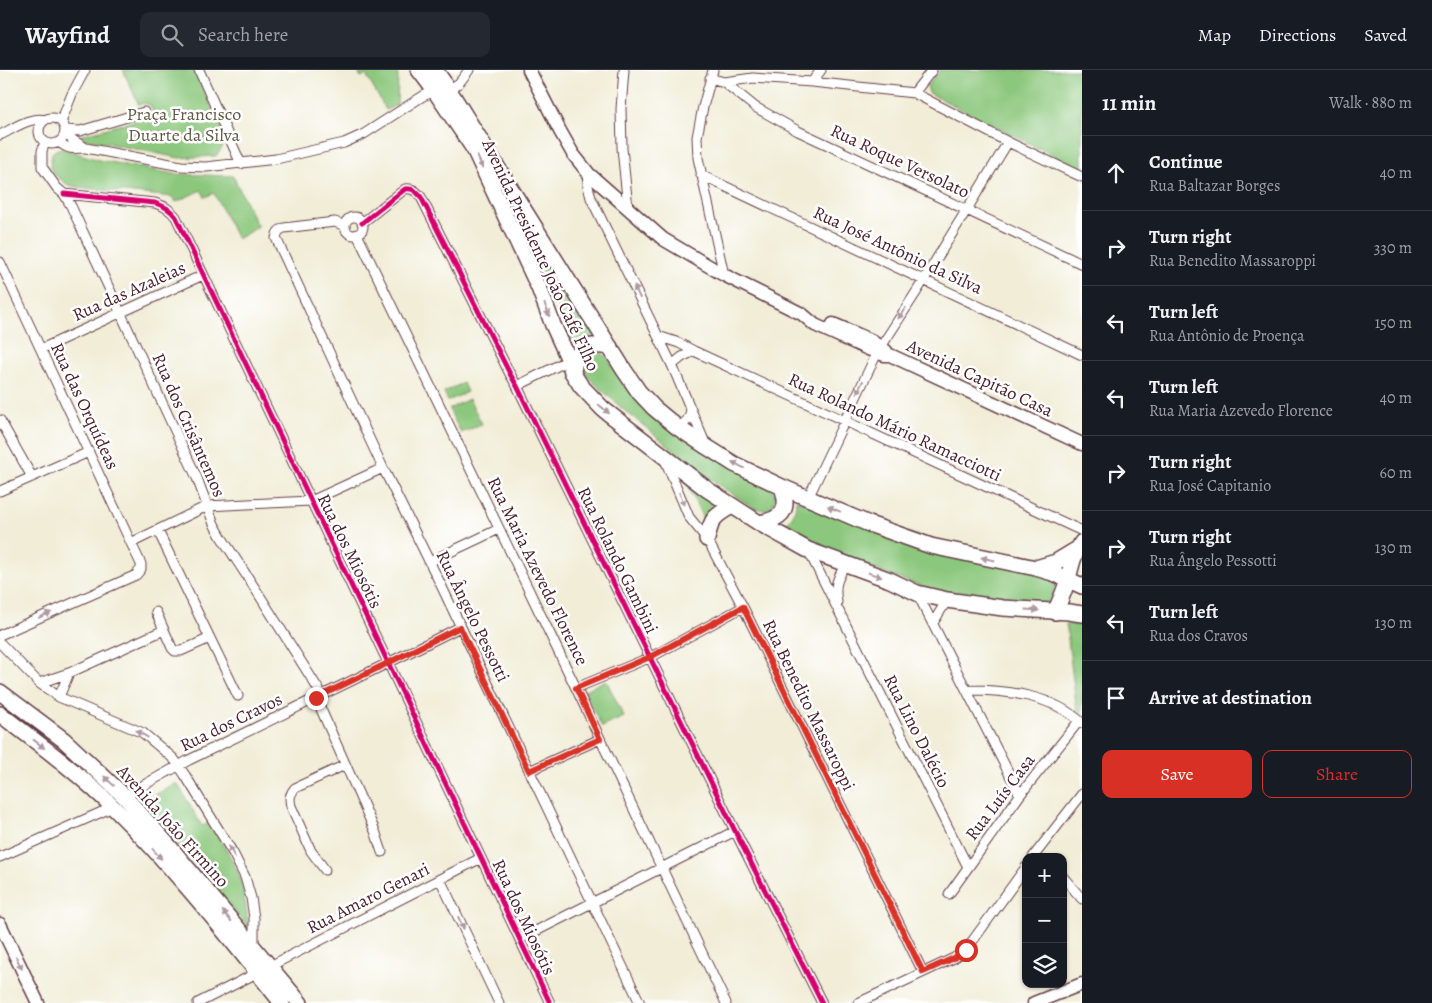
<!DOCTYPE html>
<meta charset="utf-8">
<style>
body{margin:0;font-family:Alegreya,serif;background:#242831;color:#f1f3f6}
.controls{position:absolute;right:15px;bottom:15px;display:grid;overflow:hidden;border-radius:10px;box-shadow:0 1px 4px #0004}
.controls button{width:45px;height:45px;display:grid;place-items:center;padding:0;border:0;border-bottom:1px solid #363941;background:#171b24;color:#f1f3f6;font:25px sans-serif}
.stop{position:absolute;width:15px;height:15px;margin:-11px;border:4px solid #d93025;border-radius:50%;background:#fff}
.stop.end{background:#d93025;border-color:#fff;box-shadow:0 1px 5px #0008}
.list{margin:0;padding:0;list-style:none}
h2{display:flex;justify-content:space-between;align-items:center;height:65px;margin:0;padding:0 20px;font-size:21px}
h2 small{font-size:16px;font-weight:400;color:#9ea1a6}
.list li{display:grid;grid-template-columns:32px 1fr auto;gap:15px;align-items:center;box-sizing:border-box;height:75px;padding:0 20px;border-top:1px solid #363941}
.list b{display:block;font-size:19px;white-space:nowrap}
.list p{margin:0;font-size:16px;white-space:nowrap;color:#9ea1a6}
.list em{font-size:16px;font-style:normal;color:#9ea1a6}
.actions{display:flex;gap:10px;padding:15px 20px}
.actions a{flex:1;padding:11px 0;border:1px solid #d93025;border-radius:10px;text-align:center;font-size:18px;color:#d93025}
.actions .main{background:#d93025;color:#fff}
.icon{flex:none;width:28px;height:28px;fill:none;stroke:currentColor;stroke-width:2;stroke-linecap:round;stroke-linejoin:round}
.map{position:relative;flex:none;width:1082px;height:933px;overflow:hidden}
header{display:flex;align-items:center;gap:30px;box-sizing:border-box;height:70px;padding:0 25px;background:#171b24;border-bottom:1px solid #363941}
header strong{font-size:24px}
nav{display:flex;gap:28px;margin-inline-start:auto;font-size:18px}
.search{width:350px;height:45px;background:#242831;display:flex;align-items:center;gap:12px;box-sizing:border-box;padding:0 18px;border-radius:10px;color:#9ea1a6;font-size:19px}
main{display:flex}
aside{flex:1;background:#171b24}
.map>svg:first-child{display:block}
.green{fill:#8bc77c;stroke:#6a7354}
.lines{fill:none;stroke-linecap:round;stroke-linejoin:round}
.street-casing{stroke:#633e45;stroke-width:11}
.secondary-casing{stroke:#633e45;stroke-width:15}
.primary-casing{stroke:#633e45;stroke-width:18}
.street{stroke:#fff;stroke-width:9}
.secondary{stroke:#fff;stroke-width:12}
.primary{stroke:#fff;stroke-width:15}
.cycleway-casing{stroke:#fff;stroke-width:8}
.cycleway{stroke:#d6006c;stroke-width:5}
.oneway{fill:#ae9aa0}
.route{stroke:#d93025;stroke-width:6}
.labels{text-anchor:middle;stroke-width:5;stroke-linejoin:round;paint-order:stroke}
.park-label{font-size:18px;fill:#615a47;stroke:#fff}
.street-label{font-size:18px;fill:#4a1f2b;stroke:#fff}
</style>
<header>
<strong>Wayfind</strong>
<div class="search"><svg class="icon" aria-label="search" viewBox="0 0 24 24"><circle cx="10" cy="10" r="6"/><path d="M15 15l6 6"/></svg>Search here</div>
<nav><a>Map</a><a>Directions</a><a>Saved</a></nav>
</header>
<main>
<div class="map">
<svg width="1082" height="933" viewBox="0 0 1082 933">
<rect width="100%" height="100%" fill="#fff"/>
<filter id="ink" filterUnits="userSpaceOnUse"><feTurbulence type="fractalNoise" baseFrequency=".02" numOctaves="2"/><feDisplacementMap in="SourceGraphic" scale="10" xChannelSelector="R" yChannelSelector="G"/><feConvolveMatrix kernelMatrix="1 2 1 2 8 2 1 2 1" color-interpolation-filters="sRGB"/></filter>
<filter id="wash" filterUnits="userSpaceOnUse"><feTurbulence type="fractalNoise" baseFrequency=".0096" numOctaves="4" result="noise"/><feDisplacementMap in="SourceGraphic" scale="20" xChannelSelector="R" yChannelSelector="G"/><feGaussianBlur stdDeviation="1.12" result="paint"/><feColorMatrix in="noise" values="0 0 0 0 0 0 0 0 0 0 0 0 0 0 0 0 0 1.4 0 .05"/><feComposite in="paint" operator="in"/></filter>
<g filter="url(#wash)">
<rect width="100%" height="100%" fill="#f1edd7"/>
<!-- green -->
<path class="green" d="M123,0H194L225,66C225,75 222,79 216,86L179,88L82,68V65L141,49C150,51 155,44 151,36L144,33L139,35Z
M357,0H396L398,6L397,35L386,40L366,5L361,7Z
M940,0H1082V100L929,23L927,16Z
M477,72L596,265L584,269L573,276L546,209L522,156Z
M57,79H63L99,90L174,104L233,106L258,157L237,169L214,123L205,127L201,120L176,132L173,127L84,118L68,115L54,104L50,97L52,83Z
M597,281L603,284L608,289L630,322L664,354L770,416C776,424 776,428 772,437L764,440L754,438L714,412L624,340L605,323L588,307L583,297V289L589,283Z
M463,313L467,322L448,331L444,322Z
M469,329L482,354L461,363L449,339Z
M685,410L720,438L705,453Z
M796,430L1055,506C1057,515 1053,532 1043,535C1040,537 1034,536 1031,537L937,521L885,504L781,457C792,449 796,444 796,430Z
M1066,554L1082,555V647L1077,642Z
M606,610L624,647L602,657L584,621Z
M177,713L202,756L209,753C220,770 233,788 240,808C245,825 246,842 249,859L140,733Z"/>
</g>
<g filter="url(#ink)">
<g class="lines">
<defs>
<path id="street" d="M199,0L241,94
M624,0L621,39L622,78L628,138
M713,0L703,37L697,67L698,88L724,205
M710,8L724,12L755,37L798,61L1082,194
M724,12L753,8L812,12L914,23L1008,72L1082,107
M812,12L821,0
M914,23L932,0
M39 61a13 13 0 1 1 26 0a13 13 0 1 1-26 0Z
M61,52L72,24L85,0
M65,60L80,61L144,42
M65,63L73,70L86,78L181,96L206,97L276,89L344,73L364,64L423,26L435,21L443,22L449,20L459,13L469,0
M0,65C13,59 30,46 45,50
M45,72L42,81V97L57,118L64,124L71,136L197,408L214,454L222,468L258,523L322,625
M59,72C68,80 74,79 85,78
M589,104L588,116L591,128L672,295L705,373
M701,105L1082,285
M64,124L155,133C164,136 170,139 176,147L550,933
M345 156a9 9 0 1 1 18 0a9 9 0 1 1-18 0Z
M362,153L405,119C413,118 416,121 421,127L510,304L517,316L735,761L822,933
M345,156L335,152L284,158C279,160 277,162 276,168L383,398L440,513L640,933
M357,164L576,618L726,933
M0,192L131,473L141,494V499L136,505L0,565
M658,266L679,273L694,281L1082,461
M41,279L203,205
M672,295L682,287L694,281
M517,316L569,290
M0,350L32,407
M677,357C686,353 689,350 691,340
M665,390L689,447L707,469L743,537L923,902
M0,421L89,382
M808,428L877,283L917,221L1008,72
M158,461L238,626
M131,473L207,436L311,431L383,398
M808,480L968,797
M429,492L499,459
M917,523L1020,725
M837,532C834,515 837,510 845,495
M156,542L172,578L175,581H181L210,568
M933,553L947,530
M0,573L39,613L59,627L143,663L174,689L185,705L233,783L245,807L251,828L254,848V878
M39,613L69,603L164,560
M576,618L651,587L743,537
M968,620C1007,620 1052,625 1082,653
M59,627L69,603
M316,628L375,761L382,782
M529,701L600,669
M124,726L189,690L388,593L460,557
M0,787L113,737
M1033,787L1082,724
M325,800L311,781L291,736C289,728 290,724 295,718L345,695
M1063,807L1082,829
M440,809L499,933
M949,824L1020,725L1079,651
M520,869L735,761
M198,933L481,788
M858,933L954,888L966,880L1026,797"/>
<path id="secondary" d="M529,0L560,61L573,84L589,104L663,169L724,205L802,244L815,255L868,279L884,285H890L1082,374
M833,254L870,270L886,281
M0,854L38,933
M1034,933L1082,914"/>
<path id="primary" d="M419,0L435,21L474,79L539,218L553,255L569,290L572,302L581,316L603,339L708,420L759,453L808,480L890,510L917,523L947,530L1003,538L1069,542L1082,544
M435,0L449,20L624,300L639,322L654,338L677,357L707,377L734,394L782,417L869,454L931,476L1036,498L1056,504L1082,516
M573,301C577,277 586,273 610,277
M759,453C783,449 790,440 782,417
M707,469C711,449 714,446 732,436
M1036,498L1056,492L1076,480
M1055,542C1060,531 1065,520 1068,509C1072,493 1073,486 1082,472
M0,622L64,670L124,726L168,775L300,933
M0,644C39,674 79,703 114,738C175,798 228,866 282,933"/>
</defs>
<!-- street casing -->
<use href="#street" class="street-casing"/>
<!-- secondary casing -->
<use href="#secondary" class="secondary-casing"/>
<!-- primary casing -->
<use href="#primary" class="primary-casing"/>
<!-- street -->
<use href="#street" class="street"/>
<!-- secondary -->
<use href="#secondary" class="secondary"/>
<!-- primary -->
<use href="#primary" class="primary"/>
<defs>
<path id="cycleway" d="M64,124L155,133C164,136 170,139 176,147L550,933
M362,153L405,119C413,118 416,121 421,127L510,304L517,316L735,761L822,933"/>
</defs>
<!-- cycleway casing -->
<use href="#cycleway" class="cycleway-casing"/>
<!-- cycleway -->
<use href="#cycleway" class="cycleway"/>
</g>
<!-- one-way arrows -->
<defs><path id="oneway-solid" d="M-6-.8H1V-3.2L6.5 0L1 3.2V.8H-6Z" transform="scale(1.25)"/></defs>
<g class="oneway">
<use href="#oneway-solid" transform="translate(480 92) rotate(65)"/>
<use href="#oneway-solid" transform="translate(637 222) rotate(-116)"/>
<use href="#oneway-solid" transform="translate(547 240) rotate(69)"/>
<use href="#oneway-solid" transform="translate(902 243) rotate(123)"/>
<use href="#oneway-solid" transform="translate(860 317) rotate(116)"/>
<use href="#oneway-solid" transform="translate(604 339) rotate(40)"/>
<use href="#oneway-solid" transform="translate(738 395) rotate(-153)"/>
<use href="#oneway-solid" transform="translate(682 429) rotate(67)"/>
<use href="#oneway-solid" transform="translate(834 439) rotate(-157)"/>
<use href="#oneway-solid" transform="translate(988 489) rotate(-168)"/>
<use href="#oneway-solid" transform="translate(875 505) rotate(19)"/>
<use href="#oneway-solid" transform="translate(1032 540) rotate(3)"/>
<use href="#oneway-solid" transform="translate(45 545) rotate(-24)"/>
<use href="#oneway-solid" transform="translate(142 664) rotate(-149)"/>
<use href="#oneway-solid" transform="translate(39 674) rotate(38)"/>
<use href="#oneway-solid" transform="translate(109 711) rotate(-137)"/>
<use href="#oneway-solid" transform="translate(232 782) rotate(-119)"/>
<use href="#oneway-solid" transform="translate(157 784) rotate(48)"/>
<use href="#oneway-solid" transform="translate(227 846) rotate(-130)"/>
<use href="#oneway-solid" transform="translate(461 853) rotate(65)"/>
<use href="#oneway-solid" transform="translate(19 893) rotate(64)"/>
</g>
</g>
<g class="lines" filter="url(#ink)">
<!-- route -->
<path class="route" d="M316,628L388,593L460,557L529,701L600,669L576,618L650,587L743,537L923,902L954,888L966,880"/>
</g>
<g class="labels">
<!-- park labels -->
<g class="park-label">
<text x="184" y="50">Praça Francisco<tspan x="184" dy="21">Duarte da Silva</tspan></text>
</g>
<!-- street labels -->
<g class="street-label">
<text transform="translate(900 91) rotate(25)" y="6">Rua Roque Versolato</text>
<text transform="translate(898 180) rotate(25)" y="6">Rua José Antônio da Silva</text>
<text transform="translate(541 185) rotate(65)" y="6">Avenida Presidente João Café Filho</text>
<text transform="translate(129 221) rotate(-24)" y="6">Rua das Azaleias</text>
<text transform="translate(980 308) rotate(25)" y="6">Avenida Capitão Casa</text>
<text transform="translate(85 336) rotate(65)" y="6">Rua das Orquídeas</text>
<text transform="translate(189 355) rotate(66)" y="6">Rua dos Crisântemos</text>
<text transform="translate(895 357) rotate(25)" y="6">Rua Rolando Mário Ramacciotti</text>
<text transform="translate(350 481) rotate(64)" y="6">Rua dos Miosótis</text>
<text transform="translate(618 490) rotate(64)" y="6">Rua Rolando Gambini</text>
<text transform="translate(538 501) rotate(64)" y="6">Rua Maria Azevedo Florence</text>
<text transform="translate(473 546) rotate(64)" y="6">Rua Ângelo Pessotti</text>
<text transform="translate(809 635) rotate(64)" y="6">Rua Benedito Massaroppi</text>
<text transform="translate(231 652) rotate(-26)" y="6">Rua dos Cravos</text>
<text transform="translate(917 661) rotate(63)" y="6">Rua Lino Dalécio</text>
<text transform="translate(1000 727) rotate(-53)" y="6">Rua Luís Casa</text>
<text transform="translate(173 756) rotate(48)" y="6">Avenida João Firmino</text>
<text transform="translate(368 828) rotate(-27)" y="6">Rua Amaro Genari</text>
<text transform="translate(524 847) rotate(65)" y="6">Rua dos Miosótis</text>
</g>
</g>
</svg>
<div class="controls">
<button>+</button>
<button>−</button>
<button><svg class="icon" aria-label="layers" viewBox="0 0 24 24"><path d="M12 4l9 5-9 5-9-5zM3 14l9 5 9-5"/></svg></button>
</div>
<div class="stop" style="left:966px;top:880px"></div>
<div class="stop end" style="left:316px;top:628px"></div>
</div>
<aside>
<h2>11 min<small>Walk · 880 m</small></h2>
<ul class="list">
<li><svg class="icon" aria-label="ahead" viewBox="0 0 24 24"><path d="M12 20V5M6 11l6-6 6 6"/></svg><div><b>Continue</b><p>Rua Baltazar Borges</p></div><em>40 m</em></li>
<li><svg class="icon" aria-label="right" viewBox="0 0 24 24"><path d="M7 20v-9h11M14 6l5 5-5 5"/></svg><div><b>Turn right</b><p>Rua Benedito Massaroppi</p></div><em>330 m</em></li>
<li><svg class="icon" aria-label="left" viewBox="0 0 24 24"><path d="M17 20v-9H6M10 6l-5 5 5 5"/></svg><div><b>Turn left</b><p>Rua Antônio de Proença</p></div><em>150 m</em></li>
<li><svg class="icon" aria-label="left" viewBox="0 0 24 24"><path d="M17 20v-9H6M10 6l-5 5 5 5"/></svg><div><b>Turn left</b><p>Rua Maria Azevedo Florence</p></div><em>40 m</em></li>
<li><svg class="icon" aria-label="right" viewBox="0 0 24 24"><path d="M7 20v-9h11M14 6l5 5-5 5"/></svg><div><b>Turn right</b><p>Rua José Capitanio</p></div><em>60 m</em></li>
<li><svg class="icon" aria-label="right" viewBox="0 0 24 24"><path d="M7 20v-9h11M14 6l5 5-5 5"/></svg><div><b>Turn right</b><p>Rua Ângelo Pessotti</p></div><em>130 m</em></li>
<li><svg class="icon" aria-label="left" viewBox="0 0 24 24"><path d="M17 20v-9H6M10 6l-5 5 5 5"/></svg><div><b>Turn left</b><p>Rua dos Cravos</p></div><em>130 m</em></li>
<li><svg class="icon" aria-label="arrive" viewBox="0 0 24 24"><path d="M6 21V4h12l-3 4 3 4H6"/></svg><div><b>Arrive at destination</b></div></li>
</ul>
<div class="actions"><a class="main">Save</a><a>Share</a></div>
</aside>
</main>
